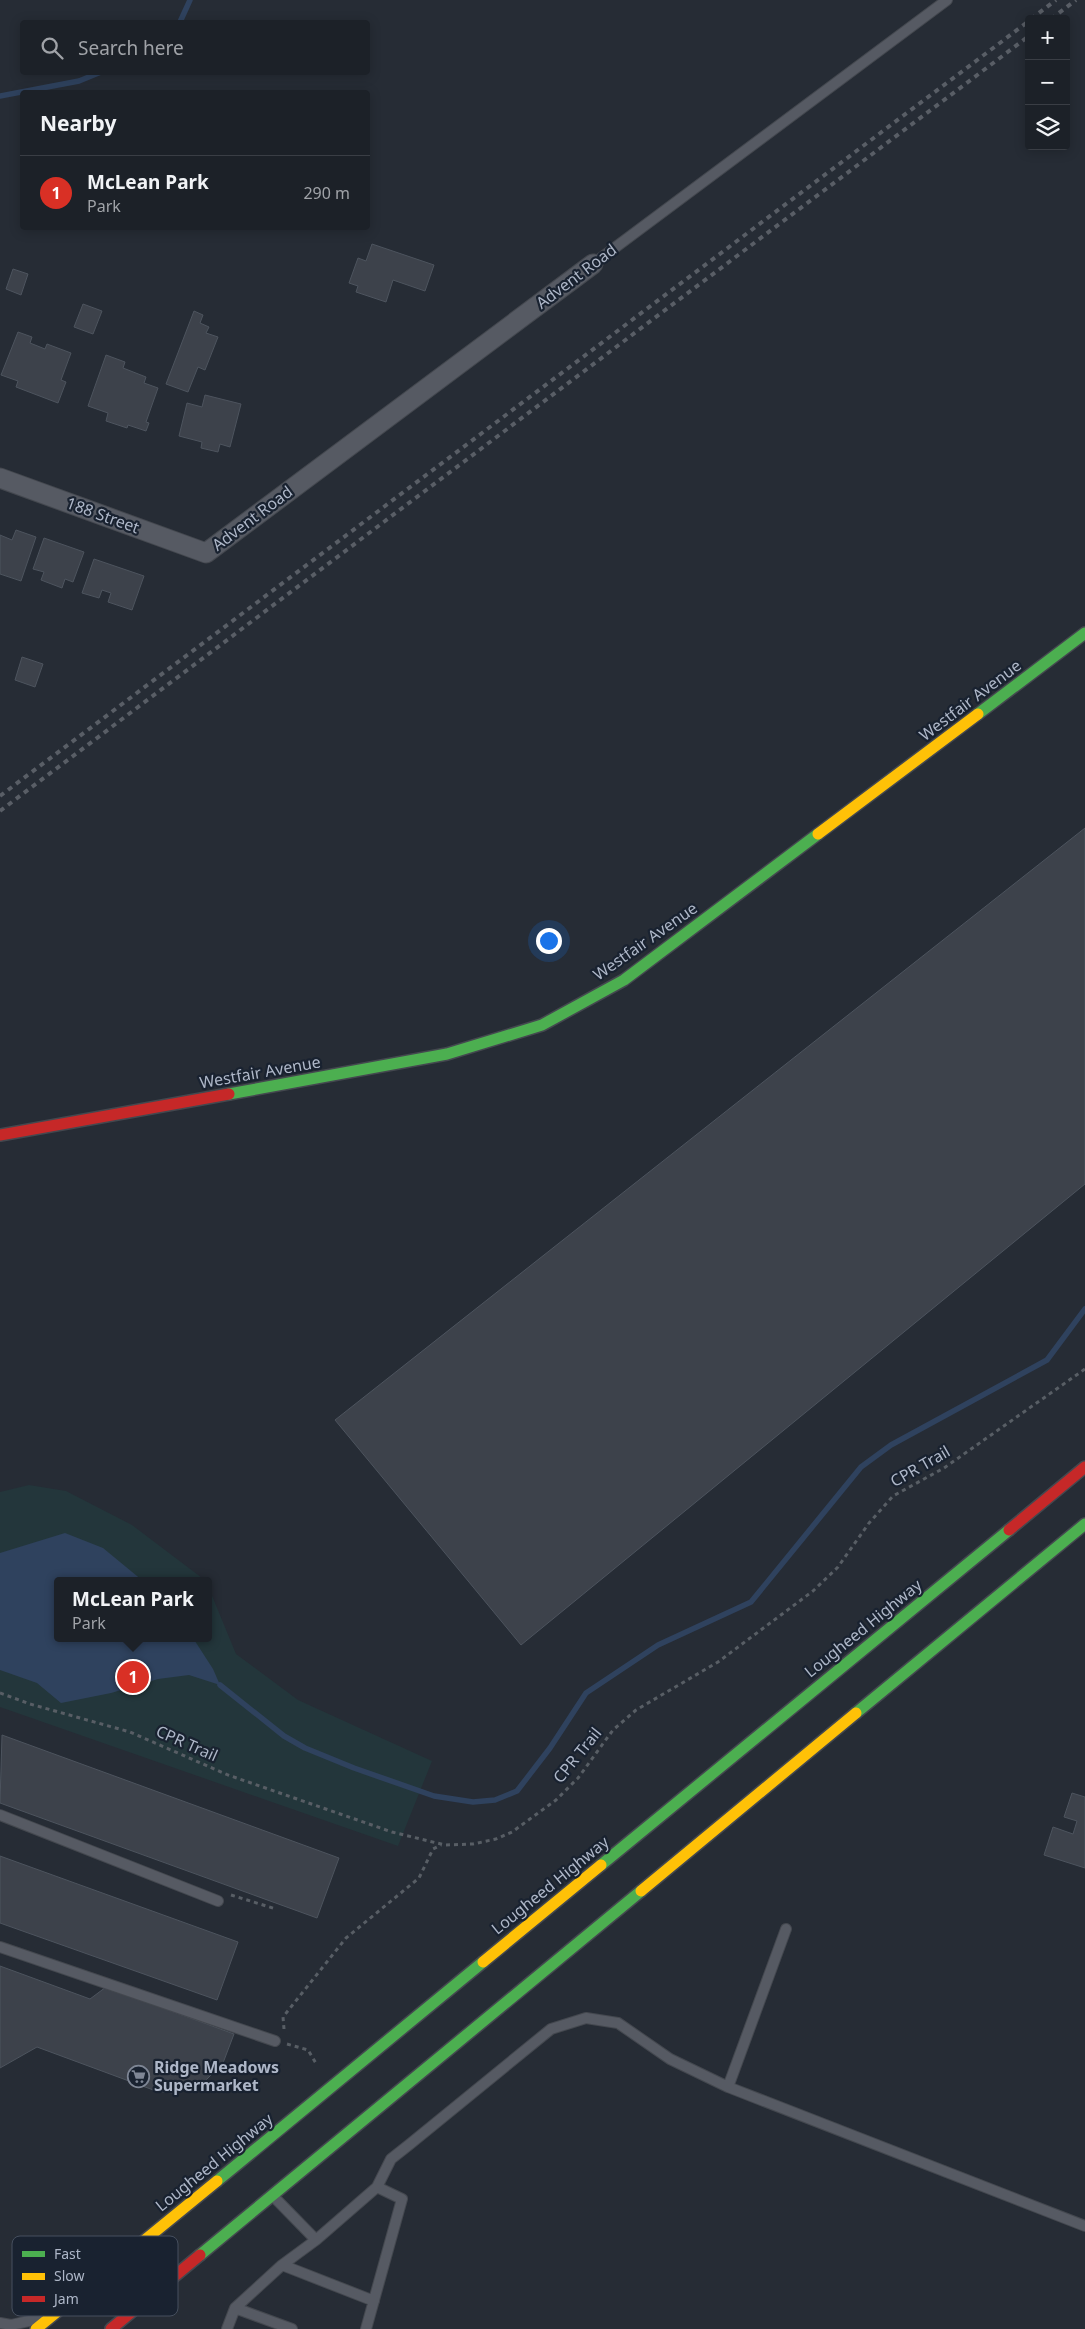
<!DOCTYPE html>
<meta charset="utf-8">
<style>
body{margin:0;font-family:"Noto Sans",sans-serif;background:#292e34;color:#f1f3f6}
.controls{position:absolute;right:15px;top:15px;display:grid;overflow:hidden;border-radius:5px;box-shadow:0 2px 12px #0003}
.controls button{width:45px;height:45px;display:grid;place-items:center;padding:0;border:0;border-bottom:1px solid #3a3e45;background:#1c2128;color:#f1f3f6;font:25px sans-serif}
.you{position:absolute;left:548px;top:940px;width:18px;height:18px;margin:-12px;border:4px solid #fff;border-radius:50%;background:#1a73e8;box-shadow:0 0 0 8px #1a73e833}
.badge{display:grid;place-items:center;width:32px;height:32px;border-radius:50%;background:#d93025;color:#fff;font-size:16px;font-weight:700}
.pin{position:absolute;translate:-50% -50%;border:2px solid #fff;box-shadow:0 1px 5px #0006}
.popup{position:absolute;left:54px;top:1577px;width:158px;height:65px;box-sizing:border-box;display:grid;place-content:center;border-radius:5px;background:#1c2128;filter:drop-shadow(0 1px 4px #0005);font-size:16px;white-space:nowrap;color:#a0a3a8}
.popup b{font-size:19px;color:#f1f3f6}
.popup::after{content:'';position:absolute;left:50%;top:100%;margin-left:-10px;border:10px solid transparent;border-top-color:#1c2128}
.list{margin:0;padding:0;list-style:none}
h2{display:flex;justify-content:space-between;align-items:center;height:65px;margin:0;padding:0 20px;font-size:21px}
h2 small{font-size:16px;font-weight:400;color:#a0a3a8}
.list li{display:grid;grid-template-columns:32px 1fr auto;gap:15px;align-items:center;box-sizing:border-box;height:75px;padding:0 20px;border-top:1px solid #3a3e45}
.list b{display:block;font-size:19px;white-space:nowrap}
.list p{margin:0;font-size:16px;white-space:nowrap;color:#a0a3a8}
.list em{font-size:16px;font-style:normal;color:#a0a3a8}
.icon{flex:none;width:28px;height:28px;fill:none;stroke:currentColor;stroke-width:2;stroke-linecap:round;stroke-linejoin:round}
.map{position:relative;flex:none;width:1085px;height:2329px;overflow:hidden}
.search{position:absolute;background:#1c2128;box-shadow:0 2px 12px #0003;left:20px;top:20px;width:350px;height:55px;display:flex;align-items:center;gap:12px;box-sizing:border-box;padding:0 18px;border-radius:5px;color:#a0a3a8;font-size:19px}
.panel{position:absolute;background:#1c2128;box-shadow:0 2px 12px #0003;left:20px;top:90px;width:350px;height:140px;border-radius:5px}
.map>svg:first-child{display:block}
.park{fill:#23363b}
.water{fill:#2f425e}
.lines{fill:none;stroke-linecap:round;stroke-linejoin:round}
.stream{stroke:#2f425e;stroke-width:5.5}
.building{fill:#3d424b;stroke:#4d545e}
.lane-casing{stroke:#44484f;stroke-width:12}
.street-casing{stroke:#44484f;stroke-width:21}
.fast-casing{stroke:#44484f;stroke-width:14}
.slow-casing{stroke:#44484f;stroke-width:14}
.jam-casing{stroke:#44484f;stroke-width:14}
.path{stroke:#585e65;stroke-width:3;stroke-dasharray:4 4;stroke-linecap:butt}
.lane{stroke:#565a63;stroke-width:10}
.street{stroke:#565a63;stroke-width:19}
.fast{stroke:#4caf50;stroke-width:11}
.slow{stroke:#ffc107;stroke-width:11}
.jam{stroke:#c62828;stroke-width:11}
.rail{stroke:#595e66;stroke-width:4;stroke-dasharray:5 5;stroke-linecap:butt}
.labels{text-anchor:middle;stroke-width:4.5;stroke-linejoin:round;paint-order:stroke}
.street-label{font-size:16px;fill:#aeb7c8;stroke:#192230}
.poi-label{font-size:16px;font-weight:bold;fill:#aeb7c8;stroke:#192230;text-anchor:start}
.key{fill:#192230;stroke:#464f5e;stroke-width:1}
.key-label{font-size:14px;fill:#aeb7c8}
</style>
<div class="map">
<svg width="1085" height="2329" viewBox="0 0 1085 2329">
<rect width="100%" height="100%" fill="#262c35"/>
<!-- park -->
<path class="park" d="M29,1485L66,1491L132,1525L206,1581H58V1638H208V1586L236,1654L298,1700L432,1761L398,1846L0,1707V1492Z"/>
<!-- water -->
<path class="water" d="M65,1533L103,1548L143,1581H58V1638H193L213,1669L220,1685L189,1675L158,1679L111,1693L61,1703L37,1683L0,1670V1553Z"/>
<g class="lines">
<!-- stream -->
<path class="stream" d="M180,22L190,0
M0,96L79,81L101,72
M220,1685L284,1736L305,1748L354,1768L434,1796L473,1802L495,1800L517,1791L550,1748L586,1693L658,1645L751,1602L861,1467L891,1445L1047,1360L1085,1309"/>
</g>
<!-- building -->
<path class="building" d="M372,244L434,265L425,291L393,280L386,302L356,292L358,286L349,283L358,258L366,261Z
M13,269L28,274L21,295L6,289Z
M83,304L102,311L93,334L74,327Z
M194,311L203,315L200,323L209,327L206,333L218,337L205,370L198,367L188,392L166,384Z
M18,332L32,337L30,343L45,349L47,344L71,353L61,380L66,382L58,403L16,387L18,381L1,375Z
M106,355L125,362L123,368L146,377L144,383L158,388L146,422L149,423L146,431L128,425L127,428L106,421L108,413L88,406Z
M205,395L241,404L230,447L220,444L218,452L201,448L202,442L179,436L187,403L202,407Z
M16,530L36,537L21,581L0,574V535L12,540Z
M44,538L84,552L73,582L65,579L62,588L41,580L44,572L33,569Z
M94,559L144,576L132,610L108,602L111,593L102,590L99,598L82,593Z
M22,657L43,664L35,687L15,680Z
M1085,828V1184L521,1645L335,1420Z
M2,1735L339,1858L317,1918L0,1803Z
M1072,1793L1085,1797V1868L1044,1855L1053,1827L1073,1834L1077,1821L1064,1817Z
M0,1856L238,1942L217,2000L0,1923Z
M0,1966L90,1999L106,1987L234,2034L223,2063L206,2080L185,2090L173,2093L156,2091L37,2047L0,2068Z"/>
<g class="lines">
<defs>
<path id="lane" d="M593,264L947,0
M0,1815L218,1901
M0,1947L275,2041
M728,2087L786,1929
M377,2187L391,2159L410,2144L551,2029L586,2018L618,2023L670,2059L728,2087L1085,2226
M274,2197L316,2240L377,2187L402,2199L366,2329
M282,2265L374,2301
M235,2308L282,2265L316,2240
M0,2323L11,2325L38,2319
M227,2329L235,2308L292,2329"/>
<path id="street" d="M0,478L206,553L593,264"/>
<path id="fast" d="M978,714L1085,633
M229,1094L447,1054L542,1025L624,980L818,834
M856,1713L1085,1524
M601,1865L1009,1530
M217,2181L483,1962
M200,2255L641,1891"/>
<path id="slow" d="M818,834L978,714
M641,1891L856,1713
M483,1962L601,1865
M36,2329L217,2181"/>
<path id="jam" d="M0,1135L229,1094
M1009,1530L1085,1467
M111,2329L200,2255"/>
</defs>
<!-- lane casing -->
<use href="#lane" class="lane-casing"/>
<!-- street casing -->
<use href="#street" class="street-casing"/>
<!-- fast casing -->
<use href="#fast" class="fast-casing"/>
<!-- slow casing -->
<use href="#slow" class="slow-casing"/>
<!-- jam casing -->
<use href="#jam" class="jam-casing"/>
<!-- path -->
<path class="path" d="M0,1693L30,1704L130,1732L228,1775L392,1832L445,1845L473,1844L496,1839L512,1832L556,1800L578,1778L613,1730L636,1710L718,1662L813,1591L838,1567L869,1523L893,1496L944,1468L1085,1369
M231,1895L276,1909
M284,2029L283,2017L346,1938L419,1878L433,1849L441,1845
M287,2044L308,2050L317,2065"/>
<!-- lane -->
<use href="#lane" class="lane"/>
<!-- street -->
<use href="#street" class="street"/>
<!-- fast -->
<use href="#fast" class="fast"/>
<!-- slow -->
<use href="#slow" class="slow"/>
<!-- jam -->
<use href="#jam" class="jam"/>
<!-- rail -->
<path class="rail" d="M1031,19L1056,0
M1051,19L1076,0
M0,796L1029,21
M0,811L1029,36"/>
</g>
<!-- icons -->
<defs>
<symbol id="supermarket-ring" viewBox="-11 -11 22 22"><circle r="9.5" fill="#192230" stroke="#7e8695" stroke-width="1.5"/><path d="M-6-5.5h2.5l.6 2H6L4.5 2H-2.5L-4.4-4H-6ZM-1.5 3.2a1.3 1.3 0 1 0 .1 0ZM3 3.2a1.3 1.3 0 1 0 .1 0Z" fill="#7e8695"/></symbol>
</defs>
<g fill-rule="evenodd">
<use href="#supermarket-ring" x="126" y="2064" width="25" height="25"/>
</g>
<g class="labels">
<!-- street labels -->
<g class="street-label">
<text transform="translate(576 276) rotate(-37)" y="6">Advent Road</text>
<text transform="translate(103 515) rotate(20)" y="6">188 Street</text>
<text transform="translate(252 518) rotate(-37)" y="6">Advent Road</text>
<text transform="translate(970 700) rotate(-37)" y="6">Westfair Avenue</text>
<text transform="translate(645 941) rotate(-35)" y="6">Westfair Avenue</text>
<text transform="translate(260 1072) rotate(-10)" y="6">Westfair Avenue</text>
<text transform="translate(920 1466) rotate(-30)" y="6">CPR Trail</text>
<text transform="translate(863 1628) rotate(-39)" y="6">Lougheed Highway</text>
<text transform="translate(187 1743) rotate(24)" y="6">CPR Trail</text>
<text transform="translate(577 1755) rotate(-51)" y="6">CPR Trail</text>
<text transform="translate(550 1885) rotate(-39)" y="6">Lougheed Highway</text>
<text transform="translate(214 2162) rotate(-39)" y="6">Lougheed Highway</text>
</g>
<!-- poi labels -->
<g class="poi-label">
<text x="154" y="2073">Ridge Meadows<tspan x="154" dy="18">Supermarket</tspan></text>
</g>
</g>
<!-- legend -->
<rect x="12" y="2236" width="166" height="80" rx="8" class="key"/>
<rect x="22" y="2251" width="23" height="6" fill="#4caf50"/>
<rect x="22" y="2273" width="23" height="7" fill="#ffc107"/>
<rect x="22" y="2296" width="23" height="6" fill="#c62828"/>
<g class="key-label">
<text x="54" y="2259">Fast</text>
<text x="54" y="2281">Slow</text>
<text x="54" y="2304">Jam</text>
</g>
</svg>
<div class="controls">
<button>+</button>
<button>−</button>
<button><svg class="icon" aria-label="layers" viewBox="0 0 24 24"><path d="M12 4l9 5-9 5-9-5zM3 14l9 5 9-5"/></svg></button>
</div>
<div class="you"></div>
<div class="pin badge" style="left:133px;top:1677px">1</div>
<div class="popup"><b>McLean Park</b>Park</div>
<div class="search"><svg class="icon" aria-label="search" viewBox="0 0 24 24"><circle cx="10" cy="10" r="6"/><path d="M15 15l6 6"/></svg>Search here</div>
<section class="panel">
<h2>Nearby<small></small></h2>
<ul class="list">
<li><span class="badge">1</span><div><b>McLean Park</b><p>Park</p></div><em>290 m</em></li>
</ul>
</section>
</div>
